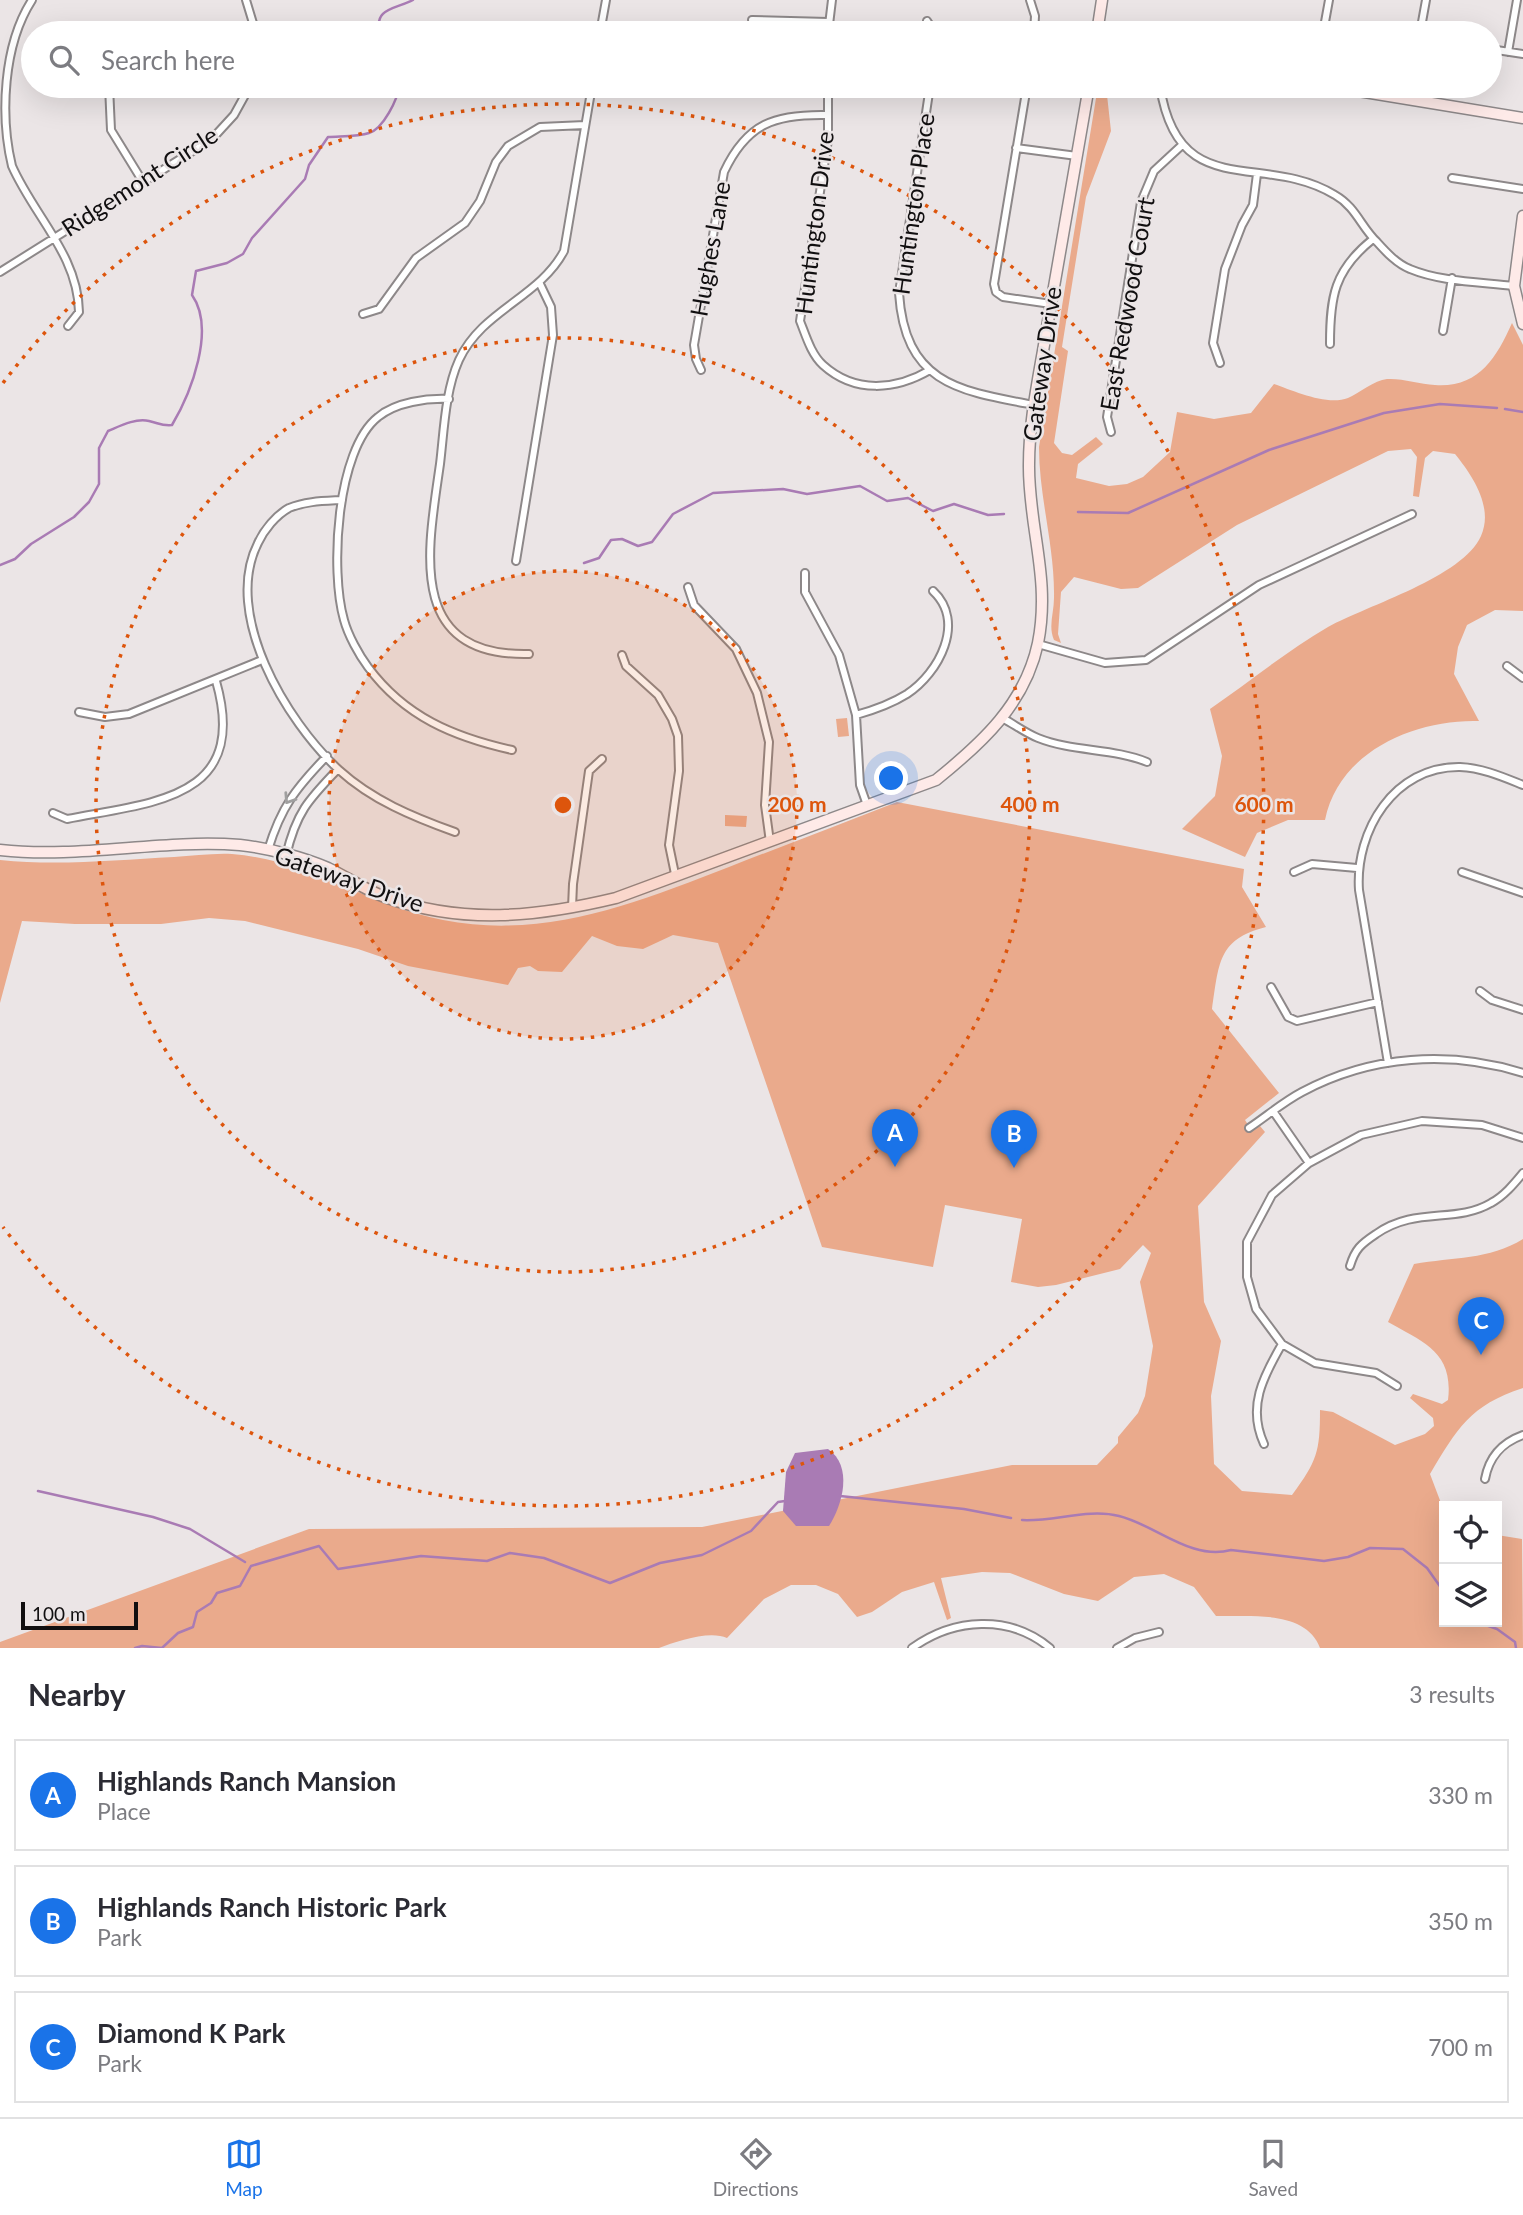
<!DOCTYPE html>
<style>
body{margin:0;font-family:Lato,sans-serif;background:#f2f2f3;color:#2b2b33}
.controls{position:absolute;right:21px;bottom:21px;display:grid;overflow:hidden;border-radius:0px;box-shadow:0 7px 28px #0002}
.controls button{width:63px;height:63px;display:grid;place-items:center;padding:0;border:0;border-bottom:2px solid #e1e1e2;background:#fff;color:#2b2b33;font:35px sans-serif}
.scale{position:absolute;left:21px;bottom:18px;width:117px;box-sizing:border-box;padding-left:7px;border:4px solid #110f10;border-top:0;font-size:19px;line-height:24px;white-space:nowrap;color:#110f10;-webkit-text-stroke:5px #ebe5e6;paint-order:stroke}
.you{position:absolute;left:892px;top:779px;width:24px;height:24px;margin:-18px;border:5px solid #fff;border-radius:50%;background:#1a73e8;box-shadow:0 0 0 10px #1a73e833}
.badge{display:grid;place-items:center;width:46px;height:46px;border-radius:50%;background:#1a73e8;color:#fff;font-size:23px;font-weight:700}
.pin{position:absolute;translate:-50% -58px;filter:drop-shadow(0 2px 4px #0008)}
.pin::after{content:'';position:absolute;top:37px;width:24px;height:21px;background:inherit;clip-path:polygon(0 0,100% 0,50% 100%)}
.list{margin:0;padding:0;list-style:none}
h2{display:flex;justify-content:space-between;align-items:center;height:91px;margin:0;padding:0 28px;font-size:30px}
h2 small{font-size:23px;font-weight:400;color:#7c7c81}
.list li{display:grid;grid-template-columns:46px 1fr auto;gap:21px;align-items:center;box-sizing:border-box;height:112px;margin:0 14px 14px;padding:0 14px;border:2px solid #e1e1e2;border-radius:0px}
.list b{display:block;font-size:26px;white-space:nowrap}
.list p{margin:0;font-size:23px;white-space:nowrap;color:#7c7c81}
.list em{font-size:23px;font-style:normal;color:#7c7c81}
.icon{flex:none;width:38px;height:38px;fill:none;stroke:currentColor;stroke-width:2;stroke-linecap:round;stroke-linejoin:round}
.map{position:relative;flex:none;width:1523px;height:1648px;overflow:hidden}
.search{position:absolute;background:#fff;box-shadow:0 7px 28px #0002;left:21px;right:21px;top:21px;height:77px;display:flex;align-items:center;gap:18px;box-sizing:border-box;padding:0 24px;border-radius:38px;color:#7c7c81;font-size:26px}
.sheet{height:469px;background:#fff}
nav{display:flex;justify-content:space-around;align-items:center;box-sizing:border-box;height:98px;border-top:2px solid #e1e1e2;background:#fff;font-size:19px;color:#7c7c81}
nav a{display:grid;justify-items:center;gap:4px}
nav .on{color:#1a73e8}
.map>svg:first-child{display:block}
.green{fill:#eaaa8c}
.water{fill:#a97bb4}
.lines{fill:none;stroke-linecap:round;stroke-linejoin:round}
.stream{stroke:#a97bb4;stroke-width:2.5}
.street-casing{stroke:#8d8889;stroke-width:10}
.secondary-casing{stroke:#8d8889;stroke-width:13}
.street{stroke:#fff;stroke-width:6}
.secondary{stroke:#feeae8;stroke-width:10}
.oneway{stroke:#a09f9f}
.ring{fill:none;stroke:#dd550c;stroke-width:3.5;stroke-dasharray:3.5 7}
.labels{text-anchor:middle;stroke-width:5;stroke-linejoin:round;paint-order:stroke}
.street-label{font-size:24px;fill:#110f10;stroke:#ebe5e6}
.centre{fill:#dd550c;stroke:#ebe5e6;stroke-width:3.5}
.ring-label{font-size:21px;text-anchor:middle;font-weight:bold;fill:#dd550c;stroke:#ebe5e6;stroke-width:5;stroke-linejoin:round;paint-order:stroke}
</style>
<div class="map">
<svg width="1523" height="1648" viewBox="0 0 1523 1648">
<rect width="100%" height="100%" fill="#ebe5e6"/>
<!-- green -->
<path class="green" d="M1098,86H1106L1111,131L1086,197L1062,347L1068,351L1054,443L1062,453L1072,455L1096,437L1103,444L1078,464L1076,478L1109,486L1127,484L1143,477L1170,452L1177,412L1214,419L1251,413L1274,384C1294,391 1327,406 1348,398C1360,393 1374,380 1387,379C1402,378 1419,384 1435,385C1478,388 1496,359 1512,323L1523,345V611L1495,610L1467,625L1458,647L1454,674L1479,721C1415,719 1339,751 1325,820H1288L1257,833L1245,857L1182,829L1215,796L1222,756L1210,709C1249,682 1287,651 1328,627C1368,605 1463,577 1481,536C1494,507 1472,475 1455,454L1433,451L1425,458L1419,497L1413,496L1417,457L1411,449L1388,451L1237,525L1138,588L1121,589L1074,577L1061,592L1058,634L1061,643L1054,640C1048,626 1054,613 1054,598C1055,547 1039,498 1039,447Z
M847,718L849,736L838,737L836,719Z
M897,802L1244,869L1242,887L1266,927C1217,939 1219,965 1212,1009L1279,1093L1245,1120L1252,1131L1260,1126L1265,1132L1198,1206L1204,1302L1221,1341L1211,1396L1214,1464L1242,1491L1292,1495C1317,1461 1320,1452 1320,1410L1333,1412L1395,1445L1425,1434L1434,1426L1433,1418L1410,1398L1413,1394L1442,1404L1448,1400C1454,1352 1423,1342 1388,1322L1414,1264C1453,1257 1489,1260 1523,1239V1388C1470,1405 1457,1429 1430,1474L1444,1511V1622H1497V1535L1522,1539L1523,1648H1320C1306,1609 1248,1617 1216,1616L1194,1587L1164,1574L1134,1577L1098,1601L1064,1594L1010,1573L982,1572L941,1578L951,1618L947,1620L934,1582L902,1592L872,1612L857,1617L838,1594L816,1585H791L764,1599L727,1638C710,1630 677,1641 659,1648H0V1642L309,1529L702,1527L1012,1465H1097L1118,1443V1437L1138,1413L1145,1396L1153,1346L1140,1282L1151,1253L1143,1245L1120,1269L1056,1285L1038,1287L1011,1282L1022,1219L945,1205L933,1267L822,1247L718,943L673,935L643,949L617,946L592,936L562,972L538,971L530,966L518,968L508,985L408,966L358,949L245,921L209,918L161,924H75L22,921L0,1003V860C58,866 116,860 174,857C193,856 213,853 232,854C310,860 368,906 443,920C545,940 636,903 729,867C785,845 841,824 897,802Z
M725,815L747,816L746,827L725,826Z"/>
<!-- water -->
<path class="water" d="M828,1449C853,1466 843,1504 829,1526H796L783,1511L786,1472L795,1453Z"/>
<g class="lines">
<!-- stream -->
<path class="stream" d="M380,33C373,8 396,9 413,0
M1505,409L1523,412
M1078,512L1128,513L1269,450L1384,413L1440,404L1497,408
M584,563L599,558L611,540L622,539L638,546L652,542L673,514L713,493L783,489L807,494L860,486L887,501L908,498L933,511L954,504L988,515L1004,514
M0,565L15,559L31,544L74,517L89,502L99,484V448L108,431C120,426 135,418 149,421C159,423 161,426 172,425C191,393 216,329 192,295L196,271L227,263L243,254L252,238L305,179L309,165L328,137C340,136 358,137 369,133C383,129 398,99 399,86
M38,1491L153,1517L190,1529L245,1562
M840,1496L964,1509L1011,1518
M1022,1520C1053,1522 1088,1508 1119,1516C1156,1525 1191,1561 1231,1550L1324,1561L1348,1557L1370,1548L1403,1549L1427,1568L1444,1592
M1477,1622L1497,1629L1515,1642L1516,1648
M135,1648L142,1646L162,1648L178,1633L193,1627L197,1612L211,1603L217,1593L240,1586L251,1566L319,1546L338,1569L421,1556L487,1561L510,1553L544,1558L610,1583L660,1563L702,1555L751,1531L778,1502L785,1501"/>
<defs>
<path id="street" d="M32,0C3,45 0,116 12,166C34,216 78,255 79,312L68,326
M246,0L256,33
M1030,0L1035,16L1034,33
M752,20L828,22
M927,21L935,33
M600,33L606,0
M828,33L832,0
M1323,33L1329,0
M1420,33L1426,0
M1490,49L1523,54
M1508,52L1517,0
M109,86L111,130L143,182
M828,86V140L800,321C806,336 811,354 823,365C855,394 896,390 930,370
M930,86L899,293C905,384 959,391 1034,405
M1027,86L994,284L996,292L1003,297L1051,304
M1160,86C1178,204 1263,151 1335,195C1356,207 1361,227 1377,242C1386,252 1397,264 1410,269C1441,282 1481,282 1514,286
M1409,97L1411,86
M1016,148L1077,156
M1452,178L1523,189
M0,272L212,139L234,115L250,86
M363,314L379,309L416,258L465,223L480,201L496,162L508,146L540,127L585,125
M1443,331L1452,278
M1330,344C1330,297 1334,270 1373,239
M1220,363L1213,343L1225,269L1242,225L1253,205L1257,174
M701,370L696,359L694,345L724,172C747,123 775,114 827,115
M449,399C427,398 396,402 378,417C336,450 330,572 344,620C348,635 359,655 368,667C405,717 454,737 512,750
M1111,432L1107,417L1141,202L1154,171L1181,146
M342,500C324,501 306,501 289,508C276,515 264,530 258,543C222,614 286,721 339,770C372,800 413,817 455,832
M516,561L553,335L551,307L540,284
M805,573V592L839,655L856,715L860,785L867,805
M688,587L694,605L736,649L757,693L769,742L765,805L770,842
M1038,644L1105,663L1146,660L1259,585L1412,514
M529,654C405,657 428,549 440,464C444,431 445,391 459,360C482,310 539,298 564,251L592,86
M622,655L626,666L658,695L672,719L678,736L679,771L669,845L675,874
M1507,666L1523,678
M79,712L105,717L129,714L262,660
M856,715C874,710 891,704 907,694C939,673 966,622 933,591
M1004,719C1015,725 1026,733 1038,738C1073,752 1113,748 1147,762
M53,813L67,819C153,802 250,800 216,681
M268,850C281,807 296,788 327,756
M286,856C296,813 308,800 338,769
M1294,872L1312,864L1357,868
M1462,872L1523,893
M572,908L573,884L589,771L602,759
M1271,987L1288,1017L1297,1021L1378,1002
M1480,991L1492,1000L1523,1010
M1388,1063L1359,890C1355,831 1394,766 1460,767C1483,768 1503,777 1523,785
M1273,1111L1309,1163
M1249,1128C1267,1116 1283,1102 1302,1092C1371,1055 1450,1050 1523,1073
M1350,1266C1355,1249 1361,1244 1376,1234C1416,1206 1455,1224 1491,1203C1504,1196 1514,1184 1523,1173
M1397,1386L1376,1373L1315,1363L1282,1344L1256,1309L1247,1277V1242L1272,1195L1309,1163L1361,1135L1422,1121L1482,1125L1523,1138
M1264,1444C1247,1407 1263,1377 1282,1344
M1485,1479C1489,1457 1501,1443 1523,1435
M912,1648C954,1618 1009,1614 1050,1648
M1117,1648L1135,1638L1159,1632"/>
<path id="secondary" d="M1097,33L1102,0
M1328,86L1523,118
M1523,216L1514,286L1523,324
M0,850C80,859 160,839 240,845C267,848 303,857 328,868C347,877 365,890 385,897C463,925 537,917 616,898L936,780C982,743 1025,704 1038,643C1051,578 1028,526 1029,464C1029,418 1040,372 1047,327C1061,246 1075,166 1089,86"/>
</defs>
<!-- street casing -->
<use href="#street" class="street-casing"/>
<!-- secondary casing -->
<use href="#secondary" class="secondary-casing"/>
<!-- street -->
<use href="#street" class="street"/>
<!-- secondary -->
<use href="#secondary" class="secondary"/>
</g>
<!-- one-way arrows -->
<defs><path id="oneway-chevron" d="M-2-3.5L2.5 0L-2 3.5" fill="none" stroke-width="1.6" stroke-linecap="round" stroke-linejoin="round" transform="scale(1.75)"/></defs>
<use class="oneway" href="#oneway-chevron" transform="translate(289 799) rotate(123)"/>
<!-- distance rings -->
<circle cx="563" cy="805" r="234" fill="#dd550c" fill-opacity=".12"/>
<g class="ring">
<circle cx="563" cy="805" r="234"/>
<circle cx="563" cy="805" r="467"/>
<path d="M3 383A701 701 0 1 1 3 1227"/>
</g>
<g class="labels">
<!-- street labels -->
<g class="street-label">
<text transform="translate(140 182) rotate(-33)" y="8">Ridgemont Circle</text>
<text transform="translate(914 204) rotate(-82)" y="8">Huntington Place</text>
<text transform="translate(815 223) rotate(-83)" y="8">Huntington Drive</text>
<text transform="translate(711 249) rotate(-80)" y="8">Hughes Lane</text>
<text transform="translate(1128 304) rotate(-80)" y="8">East Redwood Court</text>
<text transform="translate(1043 364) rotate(-82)" y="8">Gateway Drive</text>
<text transform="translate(349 880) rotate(19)" y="8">Gateway Drive</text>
</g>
</g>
<circle cx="563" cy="805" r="10" class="centre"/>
<g class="ring-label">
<text x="797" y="812">200 m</text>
<text x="1030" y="812">400 m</text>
<text x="1264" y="812">600 m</text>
</g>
</svg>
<div class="controls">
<button><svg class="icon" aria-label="locate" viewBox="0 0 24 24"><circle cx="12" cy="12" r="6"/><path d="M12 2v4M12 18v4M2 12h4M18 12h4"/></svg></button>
<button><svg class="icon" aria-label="layers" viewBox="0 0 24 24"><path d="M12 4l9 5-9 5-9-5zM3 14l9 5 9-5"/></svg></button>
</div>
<div class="scale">100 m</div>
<div class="you"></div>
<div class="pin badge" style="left:895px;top:1167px">A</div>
<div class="pin badge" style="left:1014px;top:1168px">B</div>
<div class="pin badge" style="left:1481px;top:1355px">C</div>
<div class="search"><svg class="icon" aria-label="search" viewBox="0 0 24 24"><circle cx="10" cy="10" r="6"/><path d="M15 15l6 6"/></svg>Search here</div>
</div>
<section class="sheet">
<h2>Nearby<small>3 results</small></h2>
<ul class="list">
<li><span class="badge">A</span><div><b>Highlands Ranch Mansion</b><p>Place</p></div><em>330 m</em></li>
<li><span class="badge">B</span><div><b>Highlands Ranch Historic Park</b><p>Park</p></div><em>350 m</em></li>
<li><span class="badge">C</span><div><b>Diamond K Park</b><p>Park</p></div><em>700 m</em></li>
</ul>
</section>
<nav>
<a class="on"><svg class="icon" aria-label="map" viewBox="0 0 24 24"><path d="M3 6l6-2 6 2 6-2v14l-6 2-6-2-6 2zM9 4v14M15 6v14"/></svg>Map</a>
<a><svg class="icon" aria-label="directions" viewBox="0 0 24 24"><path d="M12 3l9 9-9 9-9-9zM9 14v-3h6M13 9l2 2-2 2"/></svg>Directions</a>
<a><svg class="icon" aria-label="saved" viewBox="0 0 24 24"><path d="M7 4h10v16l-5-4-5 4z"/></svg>Saved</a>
</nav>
